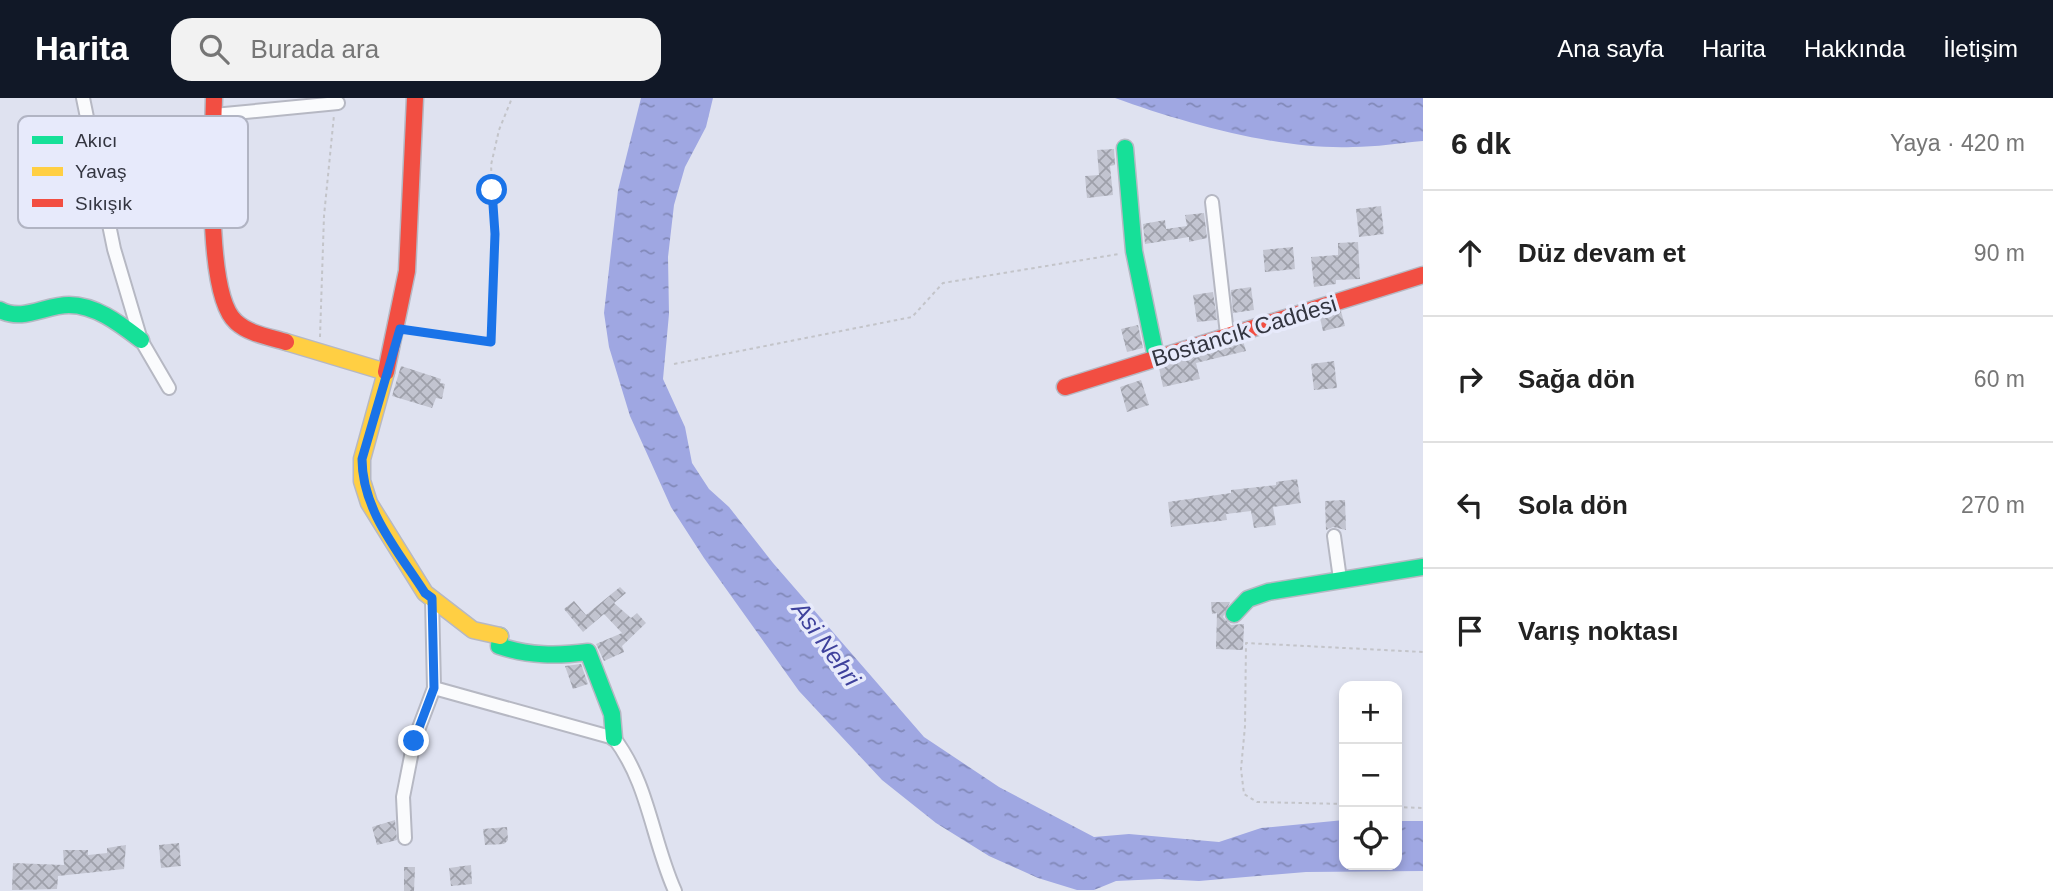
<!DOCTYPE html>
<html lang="tr">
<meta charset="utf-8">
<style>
body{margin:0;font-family:Helvetica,sans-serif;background:#f2f2f2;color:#222}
.controls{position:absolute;right:21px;bottom:21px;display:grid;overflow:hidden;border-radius:14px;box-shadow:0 4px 10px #0003}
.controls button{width:63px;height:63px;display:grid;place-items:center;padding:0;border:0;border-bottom:2px solid #e0e0e0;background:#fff;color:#222;font:35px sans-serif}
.stop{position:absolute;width:21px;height:21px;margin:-16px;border:5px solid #1a73e8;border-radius:50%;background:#fff}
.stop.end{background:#1a73e8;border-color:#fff;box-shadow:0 2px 7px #0008}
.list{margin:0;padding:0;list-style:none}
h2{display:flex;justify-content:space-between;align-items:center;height:91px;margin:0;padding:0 28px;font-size:30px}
h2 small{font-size:23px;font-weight:400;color:#767676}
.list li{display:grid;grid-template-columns:46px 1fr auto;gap:21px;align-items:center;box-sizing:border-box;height:126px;padding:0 28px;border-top:2px solid #e0e0e0}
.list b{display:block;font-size:26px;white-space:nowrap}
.list em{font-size:23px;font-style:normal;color:#767676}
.icon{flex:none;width:38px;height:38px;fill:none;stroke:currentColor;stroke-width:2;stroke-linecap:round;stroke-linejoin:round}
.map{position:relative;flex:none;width:1423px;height:793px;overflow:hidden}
header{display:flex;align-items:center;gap:42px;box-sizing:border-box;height:98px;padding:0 35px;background:#111827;color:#fff}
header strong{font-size:33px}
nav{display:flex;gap:38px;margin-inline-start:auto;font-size:24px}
.search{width:490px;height:63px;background:#f2f2f2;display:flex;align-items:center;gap:18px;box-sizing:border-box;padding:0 24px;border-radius:21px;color:#767676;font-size:26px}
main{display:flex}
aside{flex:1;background:#fff}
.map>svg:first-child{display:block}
.water{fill:url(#water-ripples)}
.building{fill:url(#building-cross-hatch)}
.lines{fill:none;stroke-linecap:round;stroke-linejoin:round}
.street-casing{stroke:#b6b8c3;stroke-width:16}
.fast-casing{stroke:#b6b8c3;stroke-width:19}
.slow-casing{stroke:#b6b8c3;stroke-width:19}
.jam-casing{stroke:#b6b8c3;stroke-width:19}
.path{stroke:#c3c4c9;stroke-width:2;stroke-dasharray:3.5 3.5;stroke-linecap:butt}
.street{stroke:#fafbfd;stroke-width:12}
.fast{stroke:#16e098;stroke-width:16}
.slow{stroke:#ffcf43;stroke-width:16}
.jam{stroke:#f24e42;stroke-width:16}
.route{stroke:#1a73e8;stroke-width:9}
.labels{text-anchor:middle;stroke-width:7;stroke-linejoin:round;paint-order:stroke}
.street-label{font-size:23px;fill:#333540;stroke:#e7eafb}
.water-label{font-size:24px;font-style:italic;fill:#3e419c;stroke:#e7eafb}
.key{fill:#e7eafb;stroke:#b1b4c3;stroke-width:2}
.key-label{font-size:19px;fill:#333540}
</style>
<header>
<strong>Harita</strong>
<div class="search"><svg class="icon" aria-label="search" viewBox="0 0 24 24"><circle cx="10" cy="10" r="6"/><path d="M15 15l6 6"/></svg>Burada ara</div>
<nav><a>Ana sayfa</a><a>Harita</a><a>Hakkında</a><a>İletişim</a></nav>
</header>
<main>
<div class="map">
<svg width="1423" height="793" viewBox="0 0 1423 793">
<defs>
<pattern id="water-ripples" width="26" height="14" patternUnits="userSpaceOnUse" patternTransform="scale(1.75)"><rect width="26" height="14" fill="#9fa7e2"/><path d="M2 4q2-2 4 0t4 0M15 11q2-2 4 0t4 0" fill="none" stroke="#8289b9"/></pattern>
<pattern id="building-cross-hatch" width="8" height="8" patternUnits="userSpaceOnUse" patternTransform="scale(1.75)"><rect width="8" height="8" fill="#c2c4d0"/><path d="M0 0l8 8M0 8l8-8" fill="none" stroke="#9ea0aa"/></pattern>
</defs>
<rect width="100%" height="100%" fill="#dfe2f0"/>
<!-- water -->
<path class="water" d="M641,0H713L706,29L685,69L674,107L668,159L669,216L663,281L685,329L692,365L709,391L729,409L773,465L924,639L999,689L1094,739L1129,736L1219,744L1261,730L1344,722V767H1397V723H1423V773L1306,774L1199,783L1160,781L1116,783L1094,792H1077L1038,780L989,758L936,725L882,682L799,593L704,460L671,409L630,318L609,249L604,215L618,92Z
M1115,0H1423V43C1400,45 1376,49 1353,49C1279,52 1184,25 1115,0Z"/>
<!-- building -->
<path class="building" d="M1114,51L1115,67L1110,68L1113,97L1087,100L1085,78L1099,77L1097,52Z
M49,99L50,108L18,112L17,102Z
M1381,108L1384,136L1359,139L1356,111Z
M1204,115L1207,140L1189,144V139L1145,146L1143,126L1165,122L1166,131L1187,128L1185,117Z
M1358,144L1360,181L1336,182V186L1314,189L1311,159L1338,157V145Z
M1293,149L1295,171L1265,174L1263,152Z
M1251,189L1254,212L1233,215L1231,192Z
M1213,194L1217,222L1197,224L1193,197Z
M1341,213L1345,228L1323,233L1320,220Z
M1138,227L1143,250L1127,254L1121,231Z
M1243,243L1246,253L1196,265L1200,281L1163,289L1159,270Z
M1334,263L1337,290L1314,292L1311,266Z
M401,268L441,281L440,285L445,286L442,301L436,300L432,310L392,298Z
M1141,282L1149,307L1127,314L1120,289Z
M1297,381L1301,405L1273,409L1276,427L1254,430L1251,413L1226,416L1227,422L1171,429L1168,404L1231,395V392L1276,387V384Z
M1345,402L1346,432L1333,429L1326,432L1325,403Z
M620,489L626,495L614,505L631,520L637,515L646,525L622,548L624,554L604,563L596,546L622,535L604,516L583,534L564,511L574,503L586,517Z
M1211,504H1230L1223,519L1231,527L1244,526L1243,552L1216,551L1217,515L1212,516Z
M581,566L588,586L573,591L565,568Z
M395,722L397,742L377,747L372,729Z
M507,729L508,742L504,746L485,747L483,731Z
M179,745L181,768L161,770L159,747Z
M126,747L124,771L58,778L57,791L12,792L13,765L64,767L63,752H88V757L107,755V750Z
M471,767L472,786L451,788L449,770Z
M404,769H415L414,793H404Z"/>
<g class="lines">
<defs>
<path id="street" d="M83,0L114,151L141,242L169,290
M214,17L338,5
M1212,104L1227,236
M1334,438L1340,481
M434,590L614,640C649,686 652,742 675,793
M405,740L403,699L414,643L434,590L432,500"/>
<path id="fast" d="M1125,50L1134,153L1156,259
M0,212C23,224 45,207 69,207C96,207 120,226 141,242
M1234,516L1248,501L1268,494L1423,469
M500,538L499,548C529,558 557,558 588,554L612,616L614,640"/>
<path id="slow" d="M286,244L386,274L362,361V383L369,405L425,495L473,532L500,538"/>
<path id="jam" d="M214,0C213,44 204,196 236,224C249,236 270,239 286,244
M386,274L407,173L415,0
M1065,289L1423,177"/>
</defs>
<!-- street casing -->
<use href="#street" class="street-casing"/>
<!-- fast casing -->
<use href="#fast" class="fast-casing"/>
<!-- slow casing -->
<use href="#slow" class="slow-casing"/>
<!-- jam casing -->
<use href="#jam" class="jam-casing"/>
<!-- path -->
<path class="path" d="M411,233L491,244L495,136L491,67L499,32L512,0
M320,239L324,118L334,17
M674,266L912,219L943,185L1119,156
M1344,706L1257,704L1244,696L1241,671L1245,628L1246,545L1423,554
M1397,709L1423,710"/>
<!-- street -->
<use href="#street" class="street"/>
<!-- fast -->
<use href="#fast" class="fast"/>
<!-- slow -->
<use href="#slow" class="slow"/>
<!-- jam -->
<use href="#jam" class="jam"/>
</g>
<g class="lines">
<!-- route -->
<path class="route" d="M414,643L434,590L432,500L425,495C398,453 362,412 362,361L400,231L491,244L495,136L492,92"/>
</g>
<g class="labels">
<!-- street labels -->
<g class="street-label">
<text transform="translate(1244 233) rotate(-17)" y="8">Bostancık Caddesi</text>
</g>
<!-- water labels -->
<g class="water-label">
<text transform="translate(826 546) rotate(54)" y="8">Asi Nehri</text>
</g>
</g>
<!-- legend -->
<rect x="18" y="18" width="230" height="112" rx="10" class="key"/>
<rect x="32" y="38" width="31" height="8" fill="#16e098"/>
<rect x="32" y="69" width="31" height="9" fill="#ffcf43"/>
<rect x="32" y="101" width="31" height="8" fill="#f24e42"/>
<g class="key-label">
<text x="75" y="49">Akıcı</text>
<text x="75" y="80">Yavaş</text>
<text x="75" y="112">Sıkışık</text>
</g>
</svg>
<div class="controls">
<button>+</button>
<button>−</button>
<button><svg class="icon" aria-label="locate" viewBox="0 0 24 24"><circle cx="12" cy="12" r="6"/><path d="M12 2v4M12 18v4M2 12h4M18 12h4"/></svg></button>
</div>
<div class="stop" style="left:492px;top:92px"></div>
<div class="stop end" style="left:414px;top:643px"></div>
</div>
<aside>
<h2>6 dk<small>Yaya · 420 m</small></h2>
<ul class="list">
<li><svg class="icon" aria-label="ahead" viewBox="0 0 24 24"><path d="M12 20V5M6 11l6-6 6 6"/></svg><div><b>Düz devam et</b></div><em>90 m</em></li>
<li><svg class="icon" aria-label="right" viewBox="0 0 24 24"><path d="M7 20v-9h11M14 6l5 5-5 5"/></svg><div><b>Sağa dön</b></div><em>60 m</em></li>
<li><svg class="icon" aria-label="left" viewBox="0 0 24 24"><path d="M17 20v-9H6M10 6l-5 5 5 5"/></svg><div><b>Sola dön</b></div><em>270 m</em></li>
<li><svg class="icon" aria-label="arrive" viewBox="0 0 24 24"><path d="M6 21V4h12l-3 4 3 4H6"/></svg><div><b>Varış noktası</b></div></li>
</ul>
</aside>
</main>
